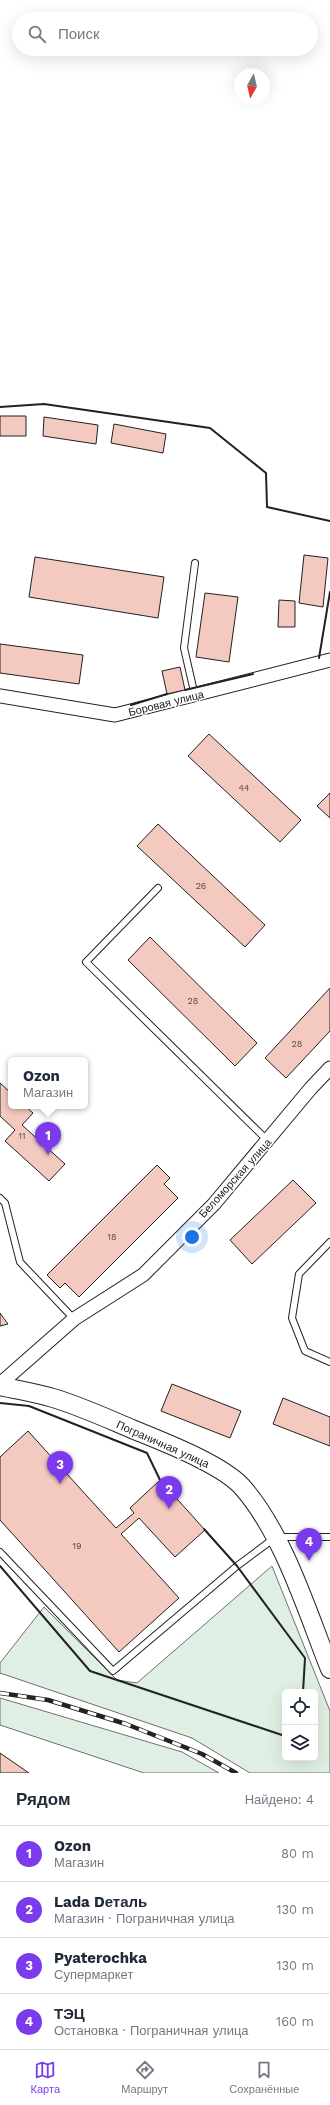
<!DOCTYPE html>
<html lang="ru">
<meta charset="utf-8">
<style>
body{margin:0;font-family:"Work Sans",sans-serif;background:#f6f6f7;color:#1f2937}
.controls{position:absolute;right:12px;bottom:12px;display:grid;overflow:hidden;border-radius:6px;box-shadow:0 4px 16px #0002}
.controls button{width:36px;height:36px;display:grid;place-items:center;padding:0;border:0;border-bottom:1px solid #e0e1e3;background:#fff;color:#1f2937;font:20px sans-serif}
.compass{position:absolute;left:234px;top:68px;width:36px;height:36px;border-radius:50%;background:#fff;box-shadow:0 4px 16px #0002;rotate:188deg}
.you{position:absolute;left:192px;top:1237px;width:14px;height:14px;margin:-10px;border:3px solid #fff;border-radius:50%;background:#1a73e8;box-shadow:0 0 0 6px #1a73e833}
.badge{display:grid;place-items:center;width:26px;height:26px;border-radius:50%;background:#7c3aed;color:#fff;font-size:13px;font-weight:700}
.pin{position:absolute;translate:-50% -33px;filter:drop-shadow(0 1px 2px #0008)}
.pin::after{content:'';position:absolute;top:21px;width:14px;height:12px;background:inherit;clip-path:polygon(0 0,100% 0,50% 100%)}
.popup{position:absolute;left:8px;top:1057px;width:80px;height:52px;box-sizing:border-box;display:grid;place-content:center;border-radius:6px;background:#fff;filter:drop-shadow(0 1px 3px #0005);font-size:13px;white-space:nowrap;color:#747a83}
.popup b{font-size:15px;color:#1f2937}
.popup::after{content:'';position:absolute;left:50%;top:100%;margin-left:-8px;border:8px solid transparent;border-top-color:#fff}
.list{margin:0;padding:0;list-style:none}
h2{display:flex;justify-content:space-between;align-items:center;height:52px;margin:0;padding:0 16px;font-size:17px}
h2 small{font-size:13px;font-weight:400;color:#747a83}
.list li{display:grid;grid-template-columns:26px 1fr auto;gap:12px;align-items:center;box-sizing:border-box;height:56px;padding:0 16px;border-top:1px solid #e0e1e3}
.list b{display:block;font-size:15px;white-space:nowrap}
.list p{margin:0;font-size:13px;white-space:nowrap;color:#747a83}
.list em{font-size:13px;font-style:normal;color:#747a83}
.icon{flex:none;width:22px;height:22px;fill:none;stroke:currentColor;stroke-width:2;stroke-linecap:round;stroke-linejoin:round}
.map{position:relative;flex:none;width:330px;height:1773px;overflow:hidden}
.search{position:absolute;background:#fff;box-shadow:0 4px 16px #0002;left:12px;right:12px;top:12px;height:44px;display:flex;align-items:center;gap:10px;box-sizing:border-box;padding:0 14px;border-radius:22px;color:#747a83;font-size:15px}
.sheet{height:276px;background:#fff}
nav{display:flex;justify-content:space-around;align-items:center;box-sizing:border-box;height:56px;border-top:1px solid #e0e1e3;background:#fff;font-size:11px;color:#747a83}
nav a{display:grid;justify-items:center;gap:2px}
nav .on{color:#7c3aed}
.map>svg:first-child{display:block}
.green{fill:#e0efe3;stroke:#6f6f6f;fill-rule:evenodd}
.building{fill:#f3c9c0;stroke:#222}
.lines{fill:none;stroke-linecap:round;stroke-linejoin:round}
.service-casing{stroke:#222;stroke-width:8}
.minor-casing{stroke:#222;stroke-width:15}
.secondary-casing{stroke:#222;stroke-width:20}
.service{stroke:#fff;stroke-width:6}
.minor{stroke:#fff;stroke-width:13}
.secondary{stroke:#fff;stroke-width:18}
.rail-casing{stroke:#222;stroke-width:4.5}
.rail{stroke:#fff;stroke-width:3;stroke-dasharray:9;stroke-linecap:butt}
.wall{stroke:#222;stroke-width:2}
.labels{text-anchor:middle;stroke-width:3;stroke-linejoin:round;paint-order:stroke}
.number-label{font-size:9px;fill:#564c4a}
.street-label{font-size:11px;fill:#222;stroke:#fff}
</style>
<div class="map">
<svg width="330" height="1773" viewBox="0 0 330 1773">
<rect width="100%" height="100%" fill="#fff"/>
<!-- green -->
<path class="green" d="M272,1566L330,1711V1773H250L192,1738L0,1673V1663L44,1607L117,1680L137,1683ZM285,1692H315V1758H285Z
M0,1698L182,1752L219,1773H144L0,1725Z"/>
<!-- building -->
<path class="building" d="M0,416H26V436H0Z
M44,417L98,425L96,444L43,436Z
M114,424L166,434L163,453L111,443Z
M304,555L328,558L323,607L299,603Z
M35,557L164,577L158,618L29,597Z
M205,593L238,597L229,662L196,657Z
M279,600L295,601V627H278Z
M0,644L83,655L79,684L0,673Z
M180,667L185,690L167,694L162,671Z
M209,734L301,820L280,842L188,756Z
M330,793V818L317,806Z
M158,824L265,925L245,947L137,846Z
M150,937L257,1043L235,1066L128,960Z
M330,988V1031L286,1078L265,1058Z
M0,1083L11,1093V1106H25L33,1113L22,1125L65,1164L49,1181L5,1141L15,1130L0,1116Z
M157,1165L170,1178L164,1184L178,1198L79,1297L65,1283L60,1288L47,1275Z
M293,1180L316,1203L252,1264L230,1240Z
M0,1313L8,1324L0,1326Z
M172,1384L241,1411L230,1438L161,1411Z
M283,1398L330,1417V1446L273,1424Z
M28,1431L116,1528L134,1513L130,1508L160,1480L205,1530L175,1557L139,1518L121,1534L179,1598L119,1652L0,1520V1457Z
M0,1753L29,1773H0Z"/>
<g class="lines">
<defs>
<path id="service" d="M195,563L184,648L195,696
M158,888L86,962L268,1141
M0,1198L5,1203L20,1262L74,1319
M330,1242L299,1274L292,1318L305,1351L330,1362
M0,1552L113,1671L237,1566L276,1537H330"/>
<path id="minor" d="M0,696L115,715L330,660
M0,1384L74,1319L143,1275L214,1204L311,1088L330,1068"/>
<path id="secondary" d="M0,1386C18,1390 36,1393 53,1398C80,1406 106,1418 132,1429C161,1441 225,1465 244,1489C284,1536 307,1611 330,1669"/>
</defs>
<!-- service casing -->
<use href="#service" class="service-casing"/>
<!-- minor casing -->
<use href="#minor" class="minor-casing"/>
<!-- secondary casing -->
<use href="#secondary" class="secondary-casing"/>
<!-- service -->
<use href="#service" class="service"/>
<!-- minor -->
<use href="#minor" class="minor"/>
<!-- secondary -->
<use href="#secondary" class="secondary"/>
<defs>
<path id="rail" d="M0,1693L48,1700L126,1724L202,1754L236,1773"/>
</defs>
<!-- rail casing -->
<use href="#rail" class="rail-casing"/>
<!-- rail -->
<use href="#rail" class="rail"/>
<!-- wall -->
<path class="wall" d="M0,407L44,404L210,428L266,473L267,507L330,521
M319,658L330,592
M185,690L253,674
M131,705L167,694
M0,1403L29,1406L147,1453L161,1482
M204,1529L237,1566L305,1658L303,1692
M0,1566L90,1671L285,1736"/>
</g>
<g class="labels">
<!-- number labels -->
<g class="number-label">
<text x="244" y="791">44</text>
<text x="201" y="889">26</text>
<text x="193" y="1004">28</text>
<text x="297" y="1047">28</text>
<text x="22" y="1139">11</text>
<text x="112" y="1240">18</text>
<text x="77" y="1549">19</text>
</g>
<!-- street labels -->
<g class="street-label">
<text transform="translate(166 703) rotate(-14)" y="4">Боровая улица</text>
<text transform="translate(235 1178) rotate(-48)" y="4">Беломорская улица</text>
<text transform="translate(163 1444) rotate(24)" y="4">Пограничная улица</text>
</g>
</g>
</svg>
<div class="controls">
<button><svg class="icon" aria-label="locate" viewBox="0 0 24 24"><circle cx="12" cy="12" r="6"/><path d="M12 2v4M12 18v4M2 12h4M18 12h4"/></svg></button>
<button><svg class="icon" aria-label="layers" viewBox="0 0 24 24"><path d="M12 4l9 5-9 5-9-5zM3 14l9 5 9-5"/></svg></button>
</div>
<svg class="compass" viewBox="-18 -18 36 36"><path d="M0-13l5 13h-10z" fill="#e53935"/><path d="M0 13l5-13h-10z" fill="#747a83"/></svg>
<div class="you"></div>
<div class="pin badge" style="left:48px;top:1155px">1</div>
<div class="popup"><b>Ozon</b>Магазин</div>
<div class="pin badge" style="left:169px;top:1509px">2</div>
<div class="pin badge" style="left:60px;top:1484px">3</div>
<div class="pin badge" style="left:309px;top:1561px">4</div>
<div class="search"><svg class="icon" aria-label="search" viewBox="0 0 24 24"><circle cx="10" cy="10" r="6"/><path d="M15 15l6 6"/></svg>Поиск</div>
</div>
<section class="sheet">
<h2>Рядом<small>Найдено: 4</small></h2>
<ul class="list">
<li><span class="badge">1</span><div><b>Ozon</b><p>Магазин</p></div><em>80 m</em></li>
<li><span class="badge">2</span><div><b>Lada Dеталь</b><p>Магазин · Пограничная улица</p></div><em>130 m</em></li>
<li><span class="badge">3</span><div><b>Pyaterochka</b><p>Супермаркет</p></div><em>130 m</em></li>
<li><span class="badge">4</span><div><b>ТЭЦ</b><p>Остановка · Пограничная улица</p></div><em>160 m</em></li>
</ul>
</section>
<nav>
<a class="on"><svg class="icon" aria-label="map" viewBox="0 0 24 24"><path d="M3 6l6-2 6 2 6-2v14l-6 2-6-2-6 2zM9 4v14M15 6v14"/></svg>Карта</a>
<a><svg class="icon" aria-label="directions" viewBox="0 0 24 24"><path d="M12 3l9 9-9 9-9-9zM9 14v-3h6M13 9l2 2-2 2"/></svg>Маршрут</a>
<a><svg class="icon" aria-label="saved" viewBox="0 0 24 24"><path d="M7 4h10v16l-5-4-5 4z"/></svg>Сохранённые</a>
</nav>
